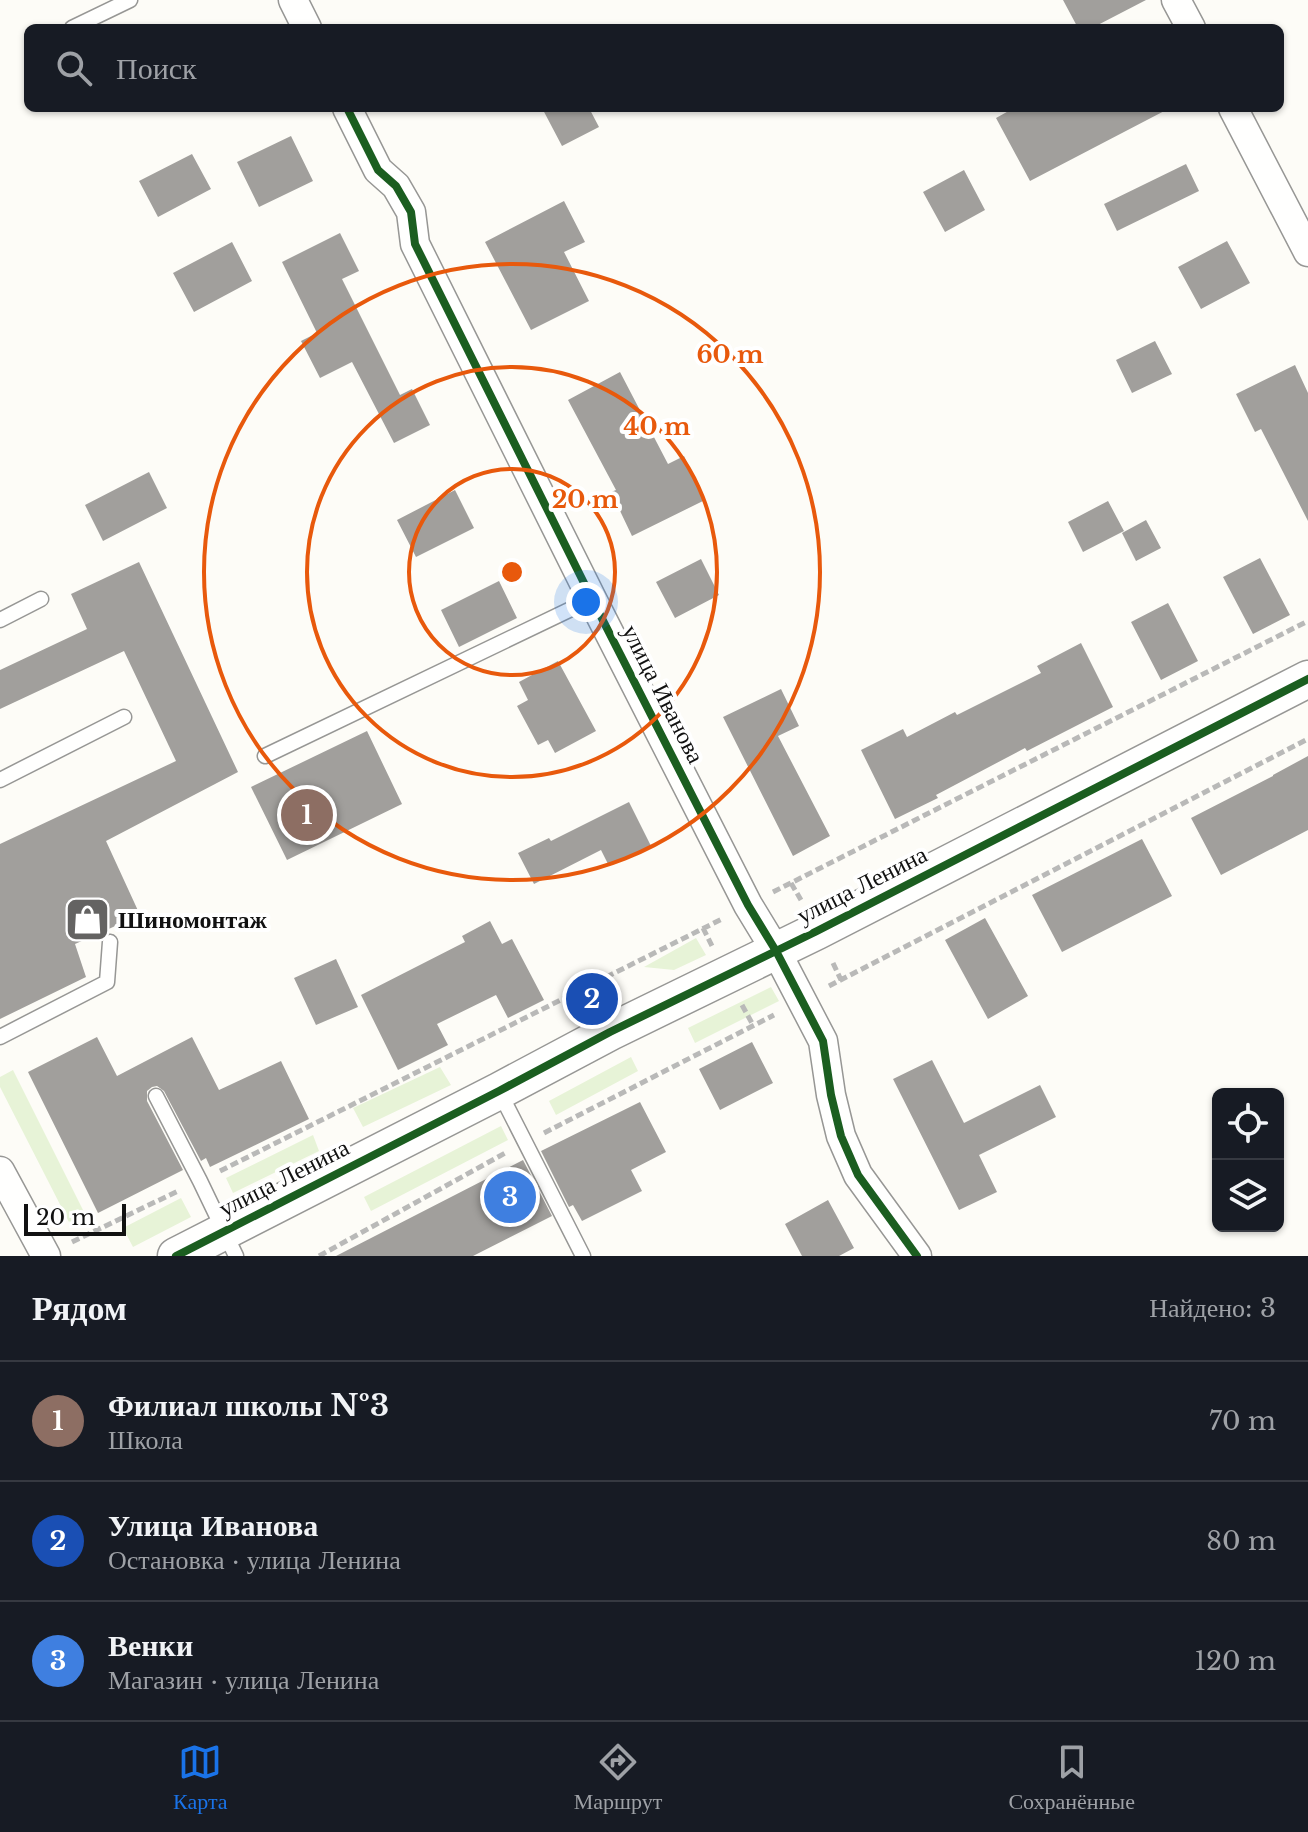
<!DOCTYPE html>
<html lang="ru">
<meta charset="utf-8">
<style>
body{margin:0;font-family:"Libre Baskerville",serif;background:#20242c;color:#f1f3f6}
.controls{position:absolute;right:24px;bottom:24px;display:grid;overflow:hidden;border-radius:12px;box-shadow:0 2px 6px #0004}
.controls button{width:72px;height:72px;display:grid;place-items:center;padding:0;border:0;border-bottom:2px solid #363941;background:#171b24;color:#f1f3f6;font:40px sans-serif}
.scale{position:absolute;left:24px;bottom:20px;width:102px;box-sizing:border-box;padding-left:8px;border:4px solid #111;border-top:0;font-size:22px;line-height:28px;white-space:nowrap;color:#111;-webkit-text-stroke:6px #fff;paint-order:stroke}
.you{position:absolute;left:586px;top:602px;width:28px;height:28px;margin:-20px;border:6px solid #fff;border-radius:50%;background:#1a73e8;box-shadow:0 0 0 12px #1a73e833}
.badge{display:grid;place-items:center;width:52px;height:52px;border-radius:50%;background:#1a73e8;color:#fff;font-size:26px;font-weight:700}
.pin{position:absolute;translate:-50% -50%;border:4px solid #fff;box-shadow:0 2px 8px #0006}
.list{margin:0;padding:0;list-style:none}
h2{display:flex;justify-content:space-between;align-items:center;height:104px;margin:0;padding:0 32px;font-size:34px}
h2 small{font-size:26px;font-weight:400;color:#9ea1a6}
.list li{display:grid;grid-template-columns:52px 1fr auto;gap:24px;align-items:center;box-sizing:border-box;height:120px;padding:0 32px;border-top:2px solid #363941}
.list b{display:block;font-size:30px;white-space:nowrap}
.list p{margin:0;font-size:26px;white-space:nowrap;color:#9ea1a6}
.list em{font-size:26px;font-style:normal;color:#9ea1a6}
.icon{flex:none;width:44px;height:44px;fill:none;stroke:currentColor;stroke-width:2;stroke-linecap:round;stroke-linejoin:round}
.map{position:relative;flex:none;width:1308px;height:1256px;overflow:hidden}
.search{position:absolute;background:#171b24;box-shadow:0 2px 6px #0004;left:24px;right:24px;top:24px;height:88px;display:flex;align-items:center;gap:20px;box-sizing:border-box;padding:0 28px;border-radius:12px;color:#9ea1a6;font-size:30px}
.sheet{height:464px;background:#171b24}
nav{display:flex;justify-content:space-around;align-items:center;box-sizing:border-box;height:112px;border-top:2px solid #363941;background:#171b24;font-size:22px;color:#9ea1a6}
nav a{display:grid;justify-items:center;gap:4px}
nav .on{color:#1a73e8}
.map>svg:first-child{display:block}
.green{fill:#e7f3d7}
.building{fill:#a19f9c}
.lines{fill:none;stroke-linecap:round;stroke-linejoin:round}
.service-casing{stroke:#979795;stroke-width:17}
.minor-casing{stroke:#979795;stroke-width:31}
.tertiary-casing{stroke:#979795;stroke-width:39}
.path{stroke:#b9b9b8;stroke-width:5;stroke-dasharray:8 4;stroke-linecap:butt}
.service{stroke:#fffffe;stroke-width:14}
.minor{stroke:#fffffe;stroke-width:28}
.tertiary{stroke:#fffffe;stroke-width:36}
.cycleway-casing{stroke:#fff;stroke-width:13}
.cycleway{stroke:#1b5e20;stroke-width:8}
.ring{fill:none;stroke:#e8590c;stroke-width:4}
.labels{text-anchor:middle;stroke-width:8;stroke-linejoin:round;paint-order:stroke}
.street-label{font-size:24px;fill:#111;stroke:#fff}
.poi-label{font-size:24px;font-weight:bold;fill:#111;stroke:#fff;text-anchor:start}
.centre{fill:#e8590c;stroke:#fff;stroke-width:4}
.ring-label{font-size:24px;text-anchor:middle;font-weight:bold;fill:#e8590c;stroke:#fff;stroke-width:8;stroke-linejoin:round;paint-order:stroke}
</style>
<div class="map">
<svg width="1308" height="1256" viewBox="0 0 1308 1256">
<rect width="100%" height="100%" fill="#fdfcf7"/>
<!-- green -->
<path class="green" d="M696,938L706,955L674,970L644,967Z
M771,987L779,1001L695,1043L688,1028Z
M631,1057L638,1071L556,1115L549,1101Z
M440,1067L451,1085L363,1127L353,1108Z
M13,1070L85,1214L70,1224L0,1087V1077Z
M501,1126L508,1140L371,1211L364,1197Z
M313,1135L319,1151L233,1193L226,1178Z
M181,1198L191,1217L133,1247L123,1228Z"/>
<!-- building -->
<path class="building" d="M1063,0H1146L1092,28H1078Z
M542,108H589L599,127L562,146Z
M1014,108H1170L1030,181L996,118Z
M291,136L313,181L259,207L237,162Z
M192,154L211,189L158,217L139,181Z
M1186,164L1199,191L1117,231L1104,204Z
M964,170L985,210L945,232L923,192Z
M564,201L585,242L564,252L589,301L531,330L485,242Z
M340,233L359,271L342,279L400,395L412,389L430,425L394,443L352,362L320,378L301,341L317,333L282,262Z
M1227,241L1250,283L1201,309L1178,267Z
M232,242L252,281L194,312L173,273Z
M1155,341L1172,374L1132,393L1116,360Z
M1295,365L1308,393V521L1261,429L1255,432L1236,394Z
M620,372L668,464L684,456L705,500L632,536L611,492L616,490L568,400Z
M149,472L167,508L103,541L85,505Z
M455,490L474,528L416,557L397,520Z
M1108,501L1124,531L1083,552L1068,522Z
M1146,520L1161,548L1136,561L1122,533Z
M1260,558L1290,615L1253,634L1223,577Z
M701,559L719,595L675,618L656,582Z
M139,562L238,772L106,841L140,915L75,944L86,977L0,1019V844L176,761L124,651L0,709V670L87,629L71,594Z
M499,581L517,618L459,647L441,610Z
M1168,603L1198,661L1161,680L1131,622Z
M1081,643L1113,707L1027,751L1025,748L936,795L938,798L895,819L861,750L903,729L907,737L955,712L957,715L1041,673L1037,666Z
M558,661L596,731L555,753L548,740L538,745L517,706L528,700L519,682Z
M781,689L799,726L778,736L830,836L793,856L723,717Z
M367,731L402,804L287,860L251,787Z
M1308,756V830L1221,875L1191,818L1273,776V775Z
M629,802L651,846L609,866L601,850L534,884L518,853L549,838L551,841Z
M1142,839L1172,896L1062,952L1032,895Z
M985,918L1028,996L988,1019L945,940Z
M490,921L502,944L512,939L544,1000L508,1018L496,995L437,1024L448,1045L398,1070L361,995L465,942L462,936Z
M336,959L358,1007L316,1025L294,978Z
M97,1037L117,1076L192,1037L219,1090L281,1061L309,1119L210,1167L206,1158L201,1161L164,1091L157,1086L152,1087L147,1091V1101L183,1170L98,1213L28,1072Z
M752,1042L773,1083L720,1110L699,1069Z
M932,1060L964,1123L1040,1085L1056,1117L979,1155L997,1192L959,1210L893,1079Z
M640,1102L666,1152L631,1170L642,1191L582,1221L573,1205L569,1207L541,1151Z
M523,1160L552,1216L473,1256H336Z
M828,1200L854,1248L839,1256H802L785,1224Z"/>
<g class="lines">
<defs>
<path id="service" d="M72,28L130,0
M0,620L41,599
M265,756L592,599
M0,780L124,717
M0,1037L107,982L110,942
M499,1091L583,1256
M156,1096L200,1181L236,1256"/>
<path id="minor" d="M293,0L307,28
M1176,0L1191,28
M347,108L378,170L396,186L411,212L415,244L592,599L748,905L776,951L823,1041L831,1095L841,1136L858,1175L917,1256
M1233,108L1308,252
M0,1171L46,1256"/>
<path id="tertiary" d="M176,1256L499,1091L610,1032L817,931L1308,679"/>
</defs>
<!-- service casing -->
<use href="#service" class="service-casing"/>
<!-- minor casing -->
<use href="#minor" class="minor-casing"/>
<!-- tertiary casing -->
<use href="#tertiary" class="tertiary-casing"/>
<!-- path -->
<path class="path" d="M791,883L801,900
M773,892L1308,621
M703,928L712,946
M833,963L841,980
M829,986L1308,739
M742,1005L753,1025
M544,1133L774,1015
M220,1171L722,919
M72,1242L178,1191
M319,1256L507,1152"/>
<!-- service -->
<use href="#service" class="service"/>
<!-- minor -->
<use href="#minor" class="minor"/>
<!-- tertiary -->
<use href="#tertiary" class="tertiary"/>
<defs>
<path id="cycleway" d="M347,108L378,170L396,186L411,212L415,244L592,599L748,905L776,951L823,1041L831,1095L841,1136L858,1175L917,1256
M176,1256L499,1091L610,1032L817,931L1308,679"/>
</defs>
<!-- cycleway casing -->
<use href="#cycleway" class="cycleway-casing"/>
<!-- cycleway -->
<use href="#cycleway" class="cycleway"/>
</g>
<!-- distance rings -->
<g class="ring">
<circle cx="512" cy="572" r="103"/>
<circle cx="512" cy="572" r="205"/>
<circle cx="512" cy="572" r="308"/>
</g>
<!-- icons -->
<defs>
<symbol id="shop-square" viewBox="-11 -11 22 22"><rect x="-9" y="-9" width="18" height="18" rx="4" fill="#646362" stroke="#fff"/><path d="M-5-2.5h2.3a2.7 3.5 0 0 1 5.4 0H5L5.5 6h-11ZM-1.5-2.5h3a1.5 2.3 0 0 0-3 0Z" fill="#fff"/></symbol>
</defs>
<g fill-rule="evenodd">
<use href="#shop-square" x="62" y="894" width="51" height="51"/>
</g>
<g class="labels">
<!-- street labels -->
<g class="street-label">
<text transform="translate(663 694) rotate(63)" y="8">улица Иванова</text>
<text transform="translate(862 885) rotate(-27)" y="8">улица Ленина</text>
<text transform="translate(284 1178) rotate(-27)" y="8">улица Ленина</text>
</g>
<!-- poi labels -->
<g class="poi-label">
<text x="118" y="928">Шиномонтаж</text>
</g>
</g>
<circle cx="512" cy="572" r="12" class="centre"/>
<g class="ring-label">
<text x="730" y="363">60 m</text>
<text x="657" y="435">40 m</text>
<text x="585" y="508">20 m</text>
</g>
</svg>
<div class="controls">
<button><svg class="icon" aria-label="locate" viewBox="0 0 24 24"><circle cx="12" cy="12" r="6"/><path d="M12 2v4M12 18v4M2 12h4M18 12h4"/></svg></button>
<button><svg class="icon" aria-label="layers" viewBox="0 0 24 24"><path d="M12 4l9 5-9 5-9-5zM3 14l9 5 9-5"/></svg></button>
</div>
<div class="scale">20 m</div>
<div class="you"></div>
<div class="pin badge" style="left:307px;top:815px;background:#8d6e63">1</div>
<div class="pin badge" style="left:592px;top:999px;background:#1a4fb4">2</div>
<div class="pin badge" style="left:510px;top:1197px;background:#3f7fe0">3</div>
<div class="search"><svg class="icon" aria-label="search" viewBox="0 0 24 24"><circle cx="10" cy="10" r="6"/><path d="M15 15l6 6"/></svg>Поиск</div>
</div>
<section class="sheet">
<h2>Рядом<small>Найдено: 3</small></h2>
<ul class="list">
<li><span class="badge" style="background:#8d6e63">1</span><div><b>Филиал школы №3</b><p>Школа</p></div><em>70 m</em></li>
<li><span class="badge" style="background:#1a4fb4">2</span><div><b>Улица Иванова</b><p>Остановка · улица Ленина</p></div><em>80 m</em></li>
<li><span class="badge" style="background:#3f7fe0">3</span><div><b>Венки</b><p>Магазин · улица Ленина</p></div><em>120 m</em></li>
</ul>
</section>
<nav>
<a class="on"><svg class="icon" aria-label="map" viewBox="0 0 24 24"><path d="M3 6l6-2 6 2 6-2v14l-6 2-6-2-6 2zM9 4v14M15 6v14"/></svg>Карта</a>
<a><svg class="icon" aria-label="directions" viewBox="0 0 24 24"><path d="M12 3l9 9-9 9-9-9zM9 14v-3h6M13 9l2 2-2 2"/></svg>Маршрут</a>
<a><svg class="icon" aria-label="saved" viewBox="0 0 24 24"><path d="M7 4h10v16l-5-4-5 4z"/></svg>Сохранённые</a>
</nav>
